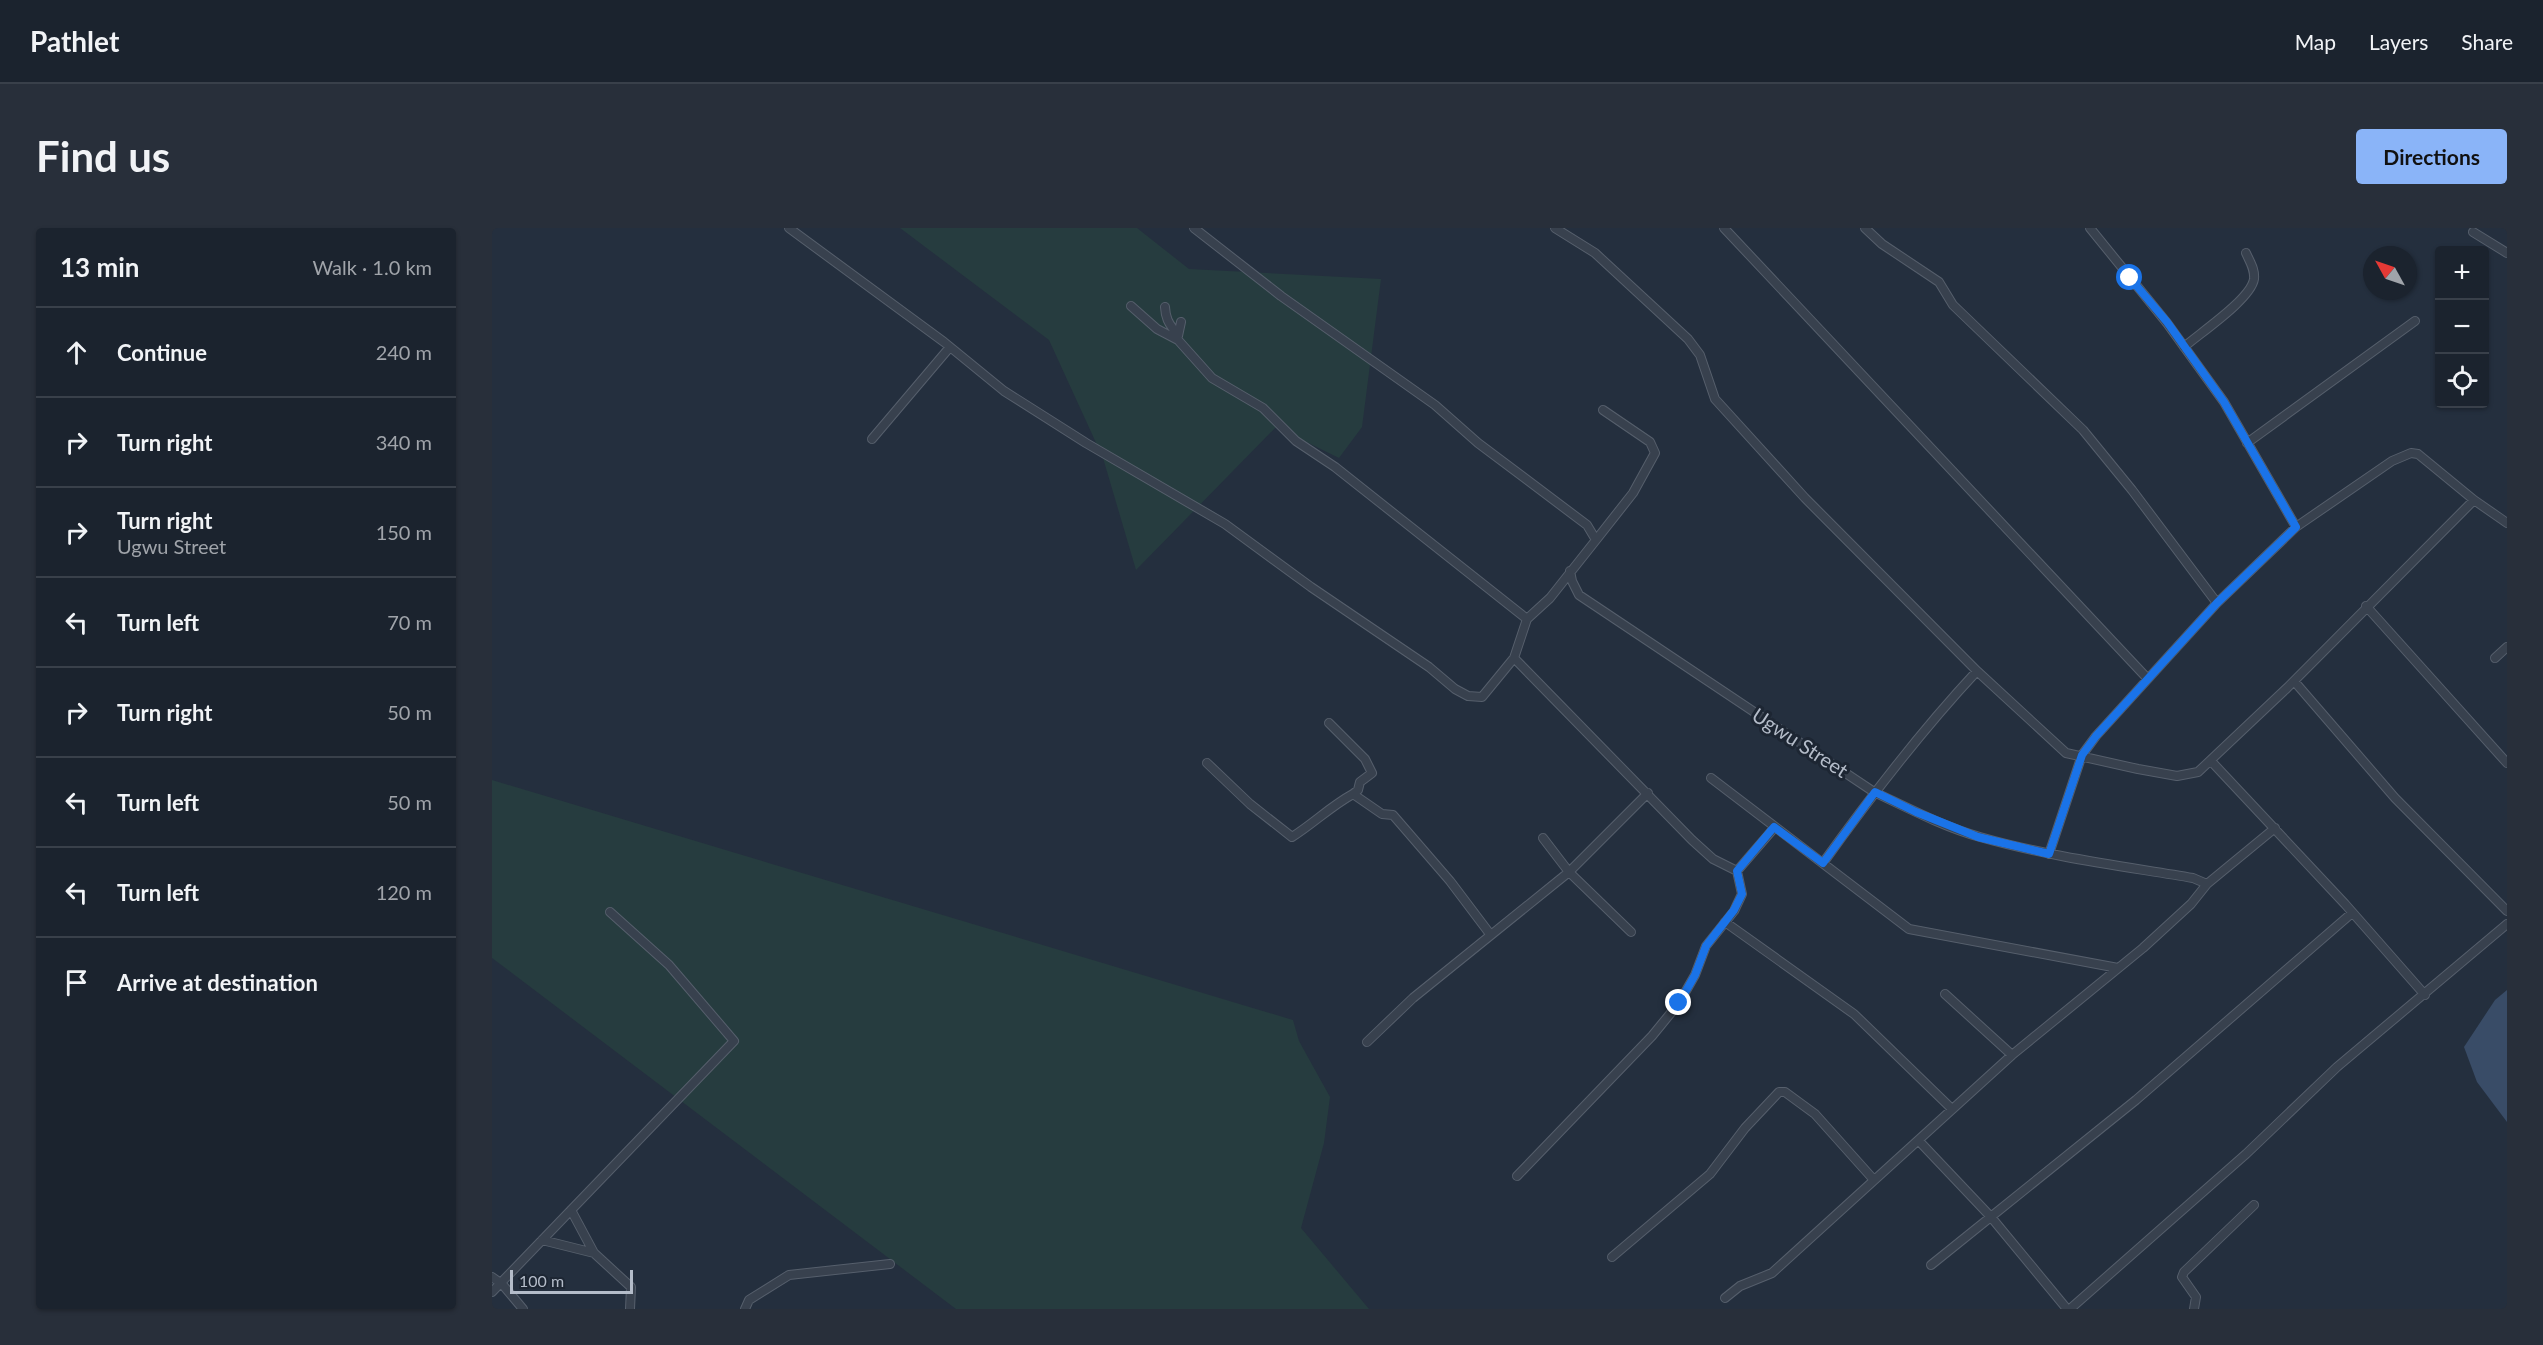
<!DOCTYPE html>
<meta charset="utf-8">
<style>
body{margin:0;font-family:Lato,sans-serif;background:#282f3a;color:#f1f3f6}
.controls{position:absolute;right:18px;top:18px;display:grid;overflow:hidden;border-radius:6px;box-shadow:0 2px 4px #0004}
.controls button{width:54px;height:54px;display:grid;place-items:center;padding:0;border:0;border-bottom:2px solid #39404a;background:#1b232e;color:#f1f3f6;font:30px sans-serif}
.compass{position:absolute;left:1871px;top:18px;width:54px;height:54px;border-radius:50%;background:#1b232e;box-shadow:0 2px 4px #0004;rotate:310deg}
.scale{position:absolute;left:18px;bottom:15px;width:123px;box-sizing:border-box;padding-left:6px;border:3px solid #b4bcc9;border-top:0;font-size:16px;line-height:21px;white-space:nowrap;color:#b4bcc9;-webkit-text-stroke:4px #1d2633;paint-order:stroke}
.stop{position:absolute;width:18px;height:18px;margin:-14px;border:4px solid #1a73e8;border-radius:50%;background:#fff}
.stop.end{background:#1a73e8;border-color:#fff;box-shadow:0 2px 6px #0008}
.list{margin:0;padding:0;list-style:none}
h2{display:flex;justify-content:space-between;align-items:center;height:78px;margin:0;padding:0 24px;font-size:26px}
h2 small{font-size:20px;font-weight:400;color:#a0a4aa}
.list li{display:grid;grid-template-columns:39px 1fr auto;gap:18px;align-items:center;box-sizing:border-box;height:90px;padding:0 24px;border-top:2px solid #39404a}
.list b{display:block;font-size:22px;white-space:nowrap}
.list p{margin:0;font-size:20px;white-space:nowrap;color:#a0a4aa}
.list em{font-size:20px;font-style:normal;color:#a0a4aa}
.icon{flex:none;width:33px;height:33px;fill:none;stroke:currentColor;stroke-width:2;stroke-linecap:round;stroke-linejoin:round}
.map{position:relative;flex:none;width:2015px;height:1081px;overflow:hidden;border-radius:6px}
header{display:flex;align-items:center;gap:36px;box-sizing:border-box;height:84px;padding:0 30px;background:#1b232e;border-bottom:2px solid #39404a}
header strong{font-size:28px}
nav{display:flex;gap:33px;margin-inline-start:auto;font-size:21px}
.intro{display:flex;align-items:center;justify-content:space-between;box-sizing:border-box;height:144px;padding:0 36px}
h1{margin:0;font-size:42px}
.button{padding:15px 27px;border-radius:6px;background:#8ab4f8;color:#111;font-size:21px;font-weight:700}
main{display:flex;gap:36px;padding:0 36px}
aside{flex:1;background:#1b232e;border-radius:6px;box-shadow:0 2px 4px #0004}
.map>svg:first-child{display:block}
.green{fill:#263c3f}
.water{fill:#394c67}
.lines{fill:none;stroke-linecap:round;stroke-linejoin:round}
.street-casing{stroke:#565f6c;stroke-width:10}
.street{stroke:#38414e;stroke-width:8}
.route{stroke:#1a73e8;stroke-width:8}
.labels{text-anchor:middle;stroke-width:6;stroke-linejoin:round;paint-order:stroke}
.street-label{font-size:20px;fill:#b4bcc9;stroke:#1d2633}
</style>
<header>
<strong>Pathlet</strong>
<nav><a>Map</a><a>Layers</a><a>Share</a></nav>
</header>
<div class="intro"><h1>Find us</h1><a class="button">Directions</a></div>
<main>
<aside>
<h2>13 min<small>Walk · 1.0 km</small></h2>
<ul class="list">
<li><svg class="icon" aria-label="ahead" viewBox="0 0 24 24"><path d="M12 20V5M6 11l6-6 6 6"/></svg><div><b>Continue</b></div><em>240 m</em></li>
<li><svg class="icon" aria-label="right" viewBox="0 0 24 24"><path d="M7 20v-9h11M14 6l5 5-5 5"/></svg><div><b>Turn right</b></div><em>340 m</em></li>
<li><svg class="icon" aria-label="right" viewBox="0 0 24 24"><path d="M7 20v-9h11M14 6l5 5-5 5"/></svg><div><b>Turn right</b><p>Ugwu Street</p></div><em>150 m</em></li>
<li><svg class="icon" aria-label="left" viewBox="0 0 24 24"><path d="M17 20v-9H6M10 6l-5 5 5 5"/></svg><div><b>Turn left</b></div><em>70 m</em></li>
<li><svg class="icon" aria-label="right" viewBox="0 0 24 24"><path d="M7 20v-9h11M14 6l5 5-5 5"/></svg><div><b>Turn right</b></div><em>50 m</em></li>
<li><svg class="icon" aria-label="left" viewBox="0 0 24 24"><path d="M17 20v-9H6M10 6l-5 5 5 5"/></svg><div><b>Turn left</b></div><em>50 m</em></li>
<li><svg class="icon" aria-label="left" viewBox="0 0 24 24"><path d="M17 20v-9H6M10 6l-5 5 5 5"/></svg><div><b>Turn left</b></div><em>120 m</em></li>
<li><svg class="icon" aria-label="arrive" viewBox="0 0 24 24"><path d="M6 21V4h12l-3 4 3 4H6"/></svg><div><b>Arrive at destination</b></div></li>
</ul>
</aside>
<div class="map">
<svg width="2015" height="1081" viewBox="0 0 2015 1081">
<rect width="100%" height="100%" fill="#242f3e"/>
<!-- green -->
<path class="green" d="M408,0H645L697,41L889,51L870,199L847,230L784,199L644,342L611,230L557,112Z
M0,552L801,792L807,813L838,869L832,915L809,1000L877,1081H464L0,730Z"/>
<!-- water -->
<path class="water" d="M2015,762V894L1985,854L1972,819L2003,772Z"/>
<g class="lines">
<defs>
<path id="street" d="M297,0L452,114L512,163L594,215L733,296L819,359L937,439L963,461L976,468L990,469L1022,430L1035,391L1058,370L1104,312L1095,297L986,215L943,177L789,68L702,0
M1063,0L1103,25L1196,111L1208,127L1223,171L1313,270L1485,443L1574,525L1646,541L1685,548L1706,544L1795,460L1982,272
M1232,0L1655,450
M1373,0L1390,16L1447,54L1461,77L1591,202L1640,262L1725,375
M1598,0L1675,95L1732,174L1804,299
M1981,4L2015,25
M639,78L665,101L686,112L720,150L771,180L804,213L843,239L1035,391
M673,79C674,99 684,99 686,112
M686,108L689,94
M1692,119C1708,105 1759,71 1762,51C1763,41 1758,34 1754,25
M380,211L458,119
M1755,215L1923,93
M1104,312L1141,265L1163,225L1158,214L1111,182
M1078,343L1080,353L1087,367L1382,564C1416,580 1452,599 1488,609C1558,629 1630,638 1701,650L1715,656
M1874,378L2015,535
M1022,430L1200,612L1221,631L1245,643
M2003,430L2015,419
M1802,453L1903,570L2015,683
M837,495L873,531L880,545L868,554L866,562L861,566
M1719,533L1853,676L1933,767
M715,535L758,576L800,609C822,595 839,578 861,566L890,586L901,587L958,653L998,706
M1219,550L1417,701L1626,740
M1051,610L1077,644L1139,704
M1557,626L1590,527L1604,508L1725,375L1804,299L1900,233L1919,225L1926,226L1982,272L2015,295
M1331,635C1379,568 1429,503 1485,443
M1233,694L1362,786L1460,881
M1453,766L1520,827
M875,814L921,770L1077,644L1156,565
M1427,913L1499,989L1575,1081
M1025,948L1160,808L1187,775L1203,747L1214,718L1242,683L1250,666L1245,643L1283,599
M79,982L102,1025L139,1059L138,1081
M50,1012L102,1025
M1120,1029L1218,946L1253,900L1287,864H1293L1323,886L1382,952
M1439,1037L1644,872L1860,685
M0,1049L10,1056L31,1081
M0,1064L242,813L177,737L118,684
M1233,1070L1248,1058L1280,1045L1520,827L1651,720L1699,676L1715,656L1783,600
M253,1081L257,1072L297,1047L398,1036
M1578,1081L1754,926L1845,839L2015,696
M1702,1081L1704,1069L1690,1049L1692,1044L1762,977"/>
</defs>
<!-- street casing -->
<use href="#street" class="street-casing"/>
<!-- street -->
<use href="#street" class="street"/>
</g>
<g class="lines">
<!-- route -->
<path class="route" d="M1187,775L1203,747L1214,718L1242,682L1250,666L1245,643L1282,599L1331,635L1383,564L1424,584L1486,609L1557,626L1590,527L1604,508L1725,375L1804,299L1732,174L1675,94L1638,50"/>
</g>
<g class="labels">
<!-- street labels -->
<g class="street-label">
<text transform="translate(1308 515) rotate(33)" y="7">Ugwu Street</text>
</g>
</g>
</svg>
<div class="controls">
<button>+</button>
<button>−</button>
<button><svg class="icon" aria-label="locate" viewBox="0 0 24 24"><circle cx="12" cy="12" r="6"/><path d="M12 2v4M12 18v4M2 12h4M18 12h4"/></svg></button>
</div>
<svg class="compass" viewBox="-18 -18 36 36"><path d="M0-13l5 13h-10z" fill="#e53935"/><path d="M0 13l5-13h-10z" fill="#a0a4aa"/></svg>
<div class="scale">100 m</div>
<div class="stop" style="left:1638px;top:50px"></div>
<div class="stop end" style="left:1187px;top:775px"></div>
</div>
</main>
